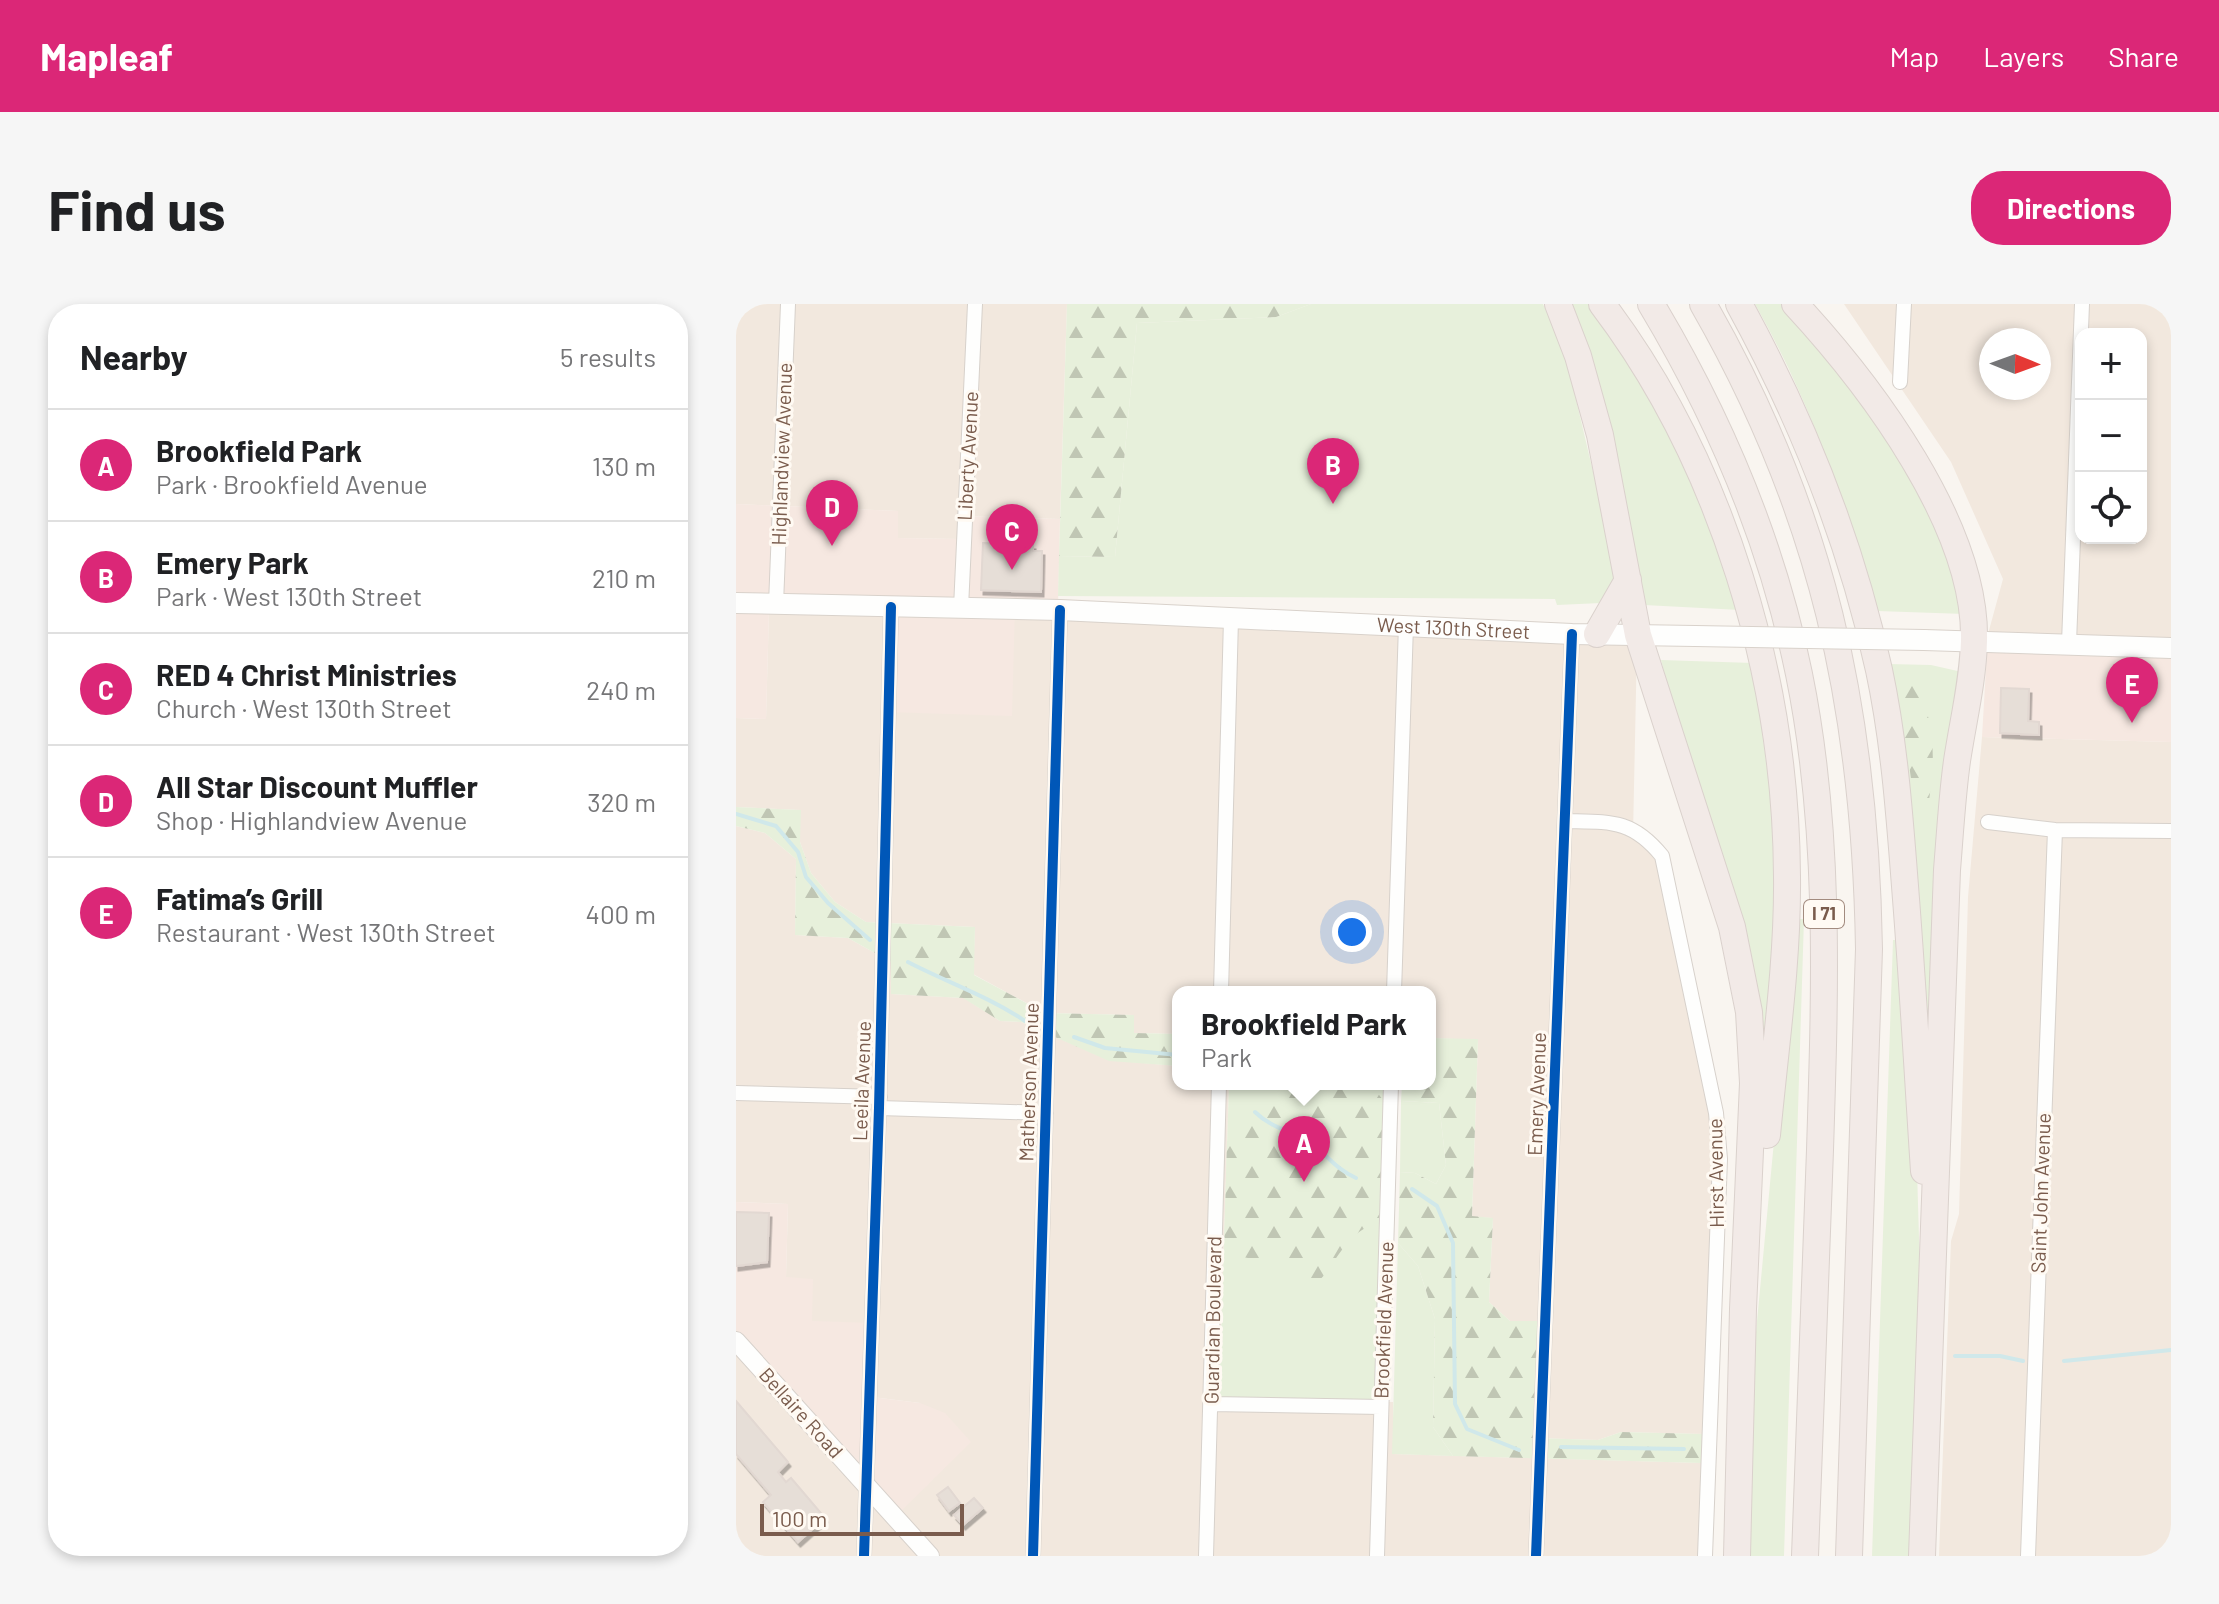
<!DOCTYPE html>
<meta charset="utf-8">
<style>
body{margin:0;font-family:Barlow,sans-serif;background:#f6f6f6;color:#202124}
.controls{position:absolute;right:24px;top:24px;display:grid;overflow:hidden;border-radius:16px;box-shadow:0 4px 12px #0003}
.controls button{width:72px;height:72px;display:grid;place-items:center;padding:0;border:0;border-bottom:2px solid #e0e0e0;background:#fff;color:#202124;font:40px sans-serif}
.compass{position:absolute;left:1243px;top:24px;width:72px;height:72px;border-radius:50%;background:#fff;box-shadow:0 4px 12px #0003;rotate:91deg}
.scale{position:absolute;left:24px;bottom:20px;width:204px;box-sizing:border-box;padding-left:8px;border:4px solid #7a5c4d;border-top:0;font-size:22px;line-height:28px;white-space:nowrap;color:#7a5c4d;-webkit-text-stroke:6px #fffaf3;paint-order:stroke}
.you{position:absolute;left:616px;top:628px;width:28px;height:28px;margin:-20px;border:6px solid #fff;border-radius:50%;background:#1a73e8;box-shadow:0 0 0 12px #1a73e833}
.badge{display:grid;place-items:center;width:52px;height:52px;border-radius:50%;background:#db2777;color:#fff;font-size:26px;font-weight:700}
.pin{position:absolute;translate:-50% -66px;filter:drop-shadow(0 2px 4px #0008)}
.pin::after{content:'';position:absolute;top:42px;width:28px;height:24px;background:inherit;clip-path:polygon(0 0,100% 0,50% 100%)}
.popup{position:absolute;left:436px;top:682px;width:264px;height:104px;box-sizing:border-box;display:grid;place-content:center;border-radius:16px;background:#fff;filter:drop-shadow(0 2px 6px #0005);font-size:26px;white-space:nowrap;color:#757577}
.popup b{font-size:30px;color:#202124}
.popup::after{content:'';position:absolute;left:50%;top:100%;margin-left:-16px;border:16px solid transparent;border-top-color:#fff}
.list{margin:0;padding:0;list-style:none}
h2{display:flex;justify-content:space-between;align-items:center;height:104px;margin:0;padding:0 32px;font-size:34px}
h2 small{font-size:26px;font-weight:400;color:#757577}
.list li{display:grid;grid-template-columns:52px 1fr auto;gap:24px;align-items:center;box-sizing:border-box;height:112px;padding:0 32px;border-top:2px solid #e0e0e0}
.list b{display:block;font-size:30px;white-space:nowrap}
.list p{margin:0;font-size:26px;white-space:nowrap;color:#757577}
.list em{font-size:26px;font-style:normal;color:#757577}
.icon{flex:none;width:44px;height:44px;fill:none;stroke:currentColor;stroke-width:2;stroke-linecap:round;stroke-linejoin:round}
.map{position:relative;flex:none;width:1435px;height:1252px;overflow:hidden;border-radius:32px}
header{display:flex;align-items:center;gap:48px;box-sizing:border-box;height:112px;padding:0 40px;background:#db2777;color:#fff}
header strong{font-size:38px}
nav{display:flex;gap:44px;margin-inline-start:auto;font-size:28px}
.intro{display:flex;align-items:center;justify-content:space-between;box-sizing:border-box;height:192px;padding:0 48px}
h1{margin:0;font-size:56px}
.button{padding:20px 36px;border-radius:32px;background:#db2777;color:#fff;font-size:28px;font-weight:700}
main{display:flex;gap:48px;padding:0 48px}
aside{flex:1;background:#fff;border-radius:32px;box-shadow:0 4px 12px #0003}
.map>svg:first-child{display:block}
.residential{fill:#f2e8de;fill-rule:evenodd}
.commercial{fill:#f6e8e1}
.green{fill:#e7f0db}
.forest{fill:url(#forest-firs)}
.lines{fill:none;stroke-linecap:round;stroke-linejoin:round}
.stream{stroke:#d0e8ea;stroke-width:4}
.building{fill:#e6ded7;stroke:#e2d8d2;stroke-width:2;filter:url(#shadow)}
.minor-casing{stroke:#d7d1cb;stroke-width:16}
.tertiary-casing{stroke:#d7d1cb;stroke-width:20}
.secondary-casing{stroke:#d9d2cb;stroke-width:22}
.motorway-casing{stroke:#dad1cc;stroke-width:28}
.minor{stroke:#fefefd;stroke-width:14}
.tertiary{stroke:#fefefd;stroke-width:18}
.secondary{stroke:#fefefd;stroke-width:20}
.motorway{stroke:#f2eae7;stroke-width:26}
.secondary-bridge-casing{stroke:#d9d2cb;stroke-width:22;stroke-linecap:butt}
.secondary-bridge{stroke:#fefefd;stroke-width:20}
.cycleway-casing{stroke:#fffaf3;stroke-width:15}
.cycleway{stroke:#0057b8;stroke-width:10}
.labels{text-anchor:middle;stroke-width:6;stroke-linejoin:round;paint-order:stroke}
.shield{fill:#fffaf3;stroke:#a28b7f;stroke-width:2}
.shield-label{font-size:18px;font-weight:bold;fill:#7a5c4d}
.street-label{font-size:20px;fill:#7a5c4d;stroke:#fffaf3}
</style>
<header>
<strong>Mapleaf</strong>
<nav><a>Map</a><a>Layers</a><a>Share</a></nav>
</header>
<div class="intro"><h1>Find us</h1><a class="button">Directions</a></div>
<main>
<aside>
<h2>Nearby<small>5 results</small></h2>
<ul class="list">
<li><span class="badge">A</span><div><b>Brookfield Park</b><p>Park · Brookfield Avenue</p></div><em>130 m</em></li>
<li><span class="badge">B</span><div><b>Emery Park</b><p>Park · West 130th Street</p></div><em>210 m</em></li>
<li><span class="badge">C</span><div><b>RED 4 Christ Ministries</b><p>Church · West 130th Street</p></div><em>240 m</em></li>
<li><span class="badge">D</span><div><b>All Star Discount Muffler</b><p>Shop · Highlandview Avenue</p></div><em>320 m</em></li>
<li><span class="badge">E</span><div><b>Fatima’s Grill</b><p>Restaurant · West 130th Street</p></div><em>400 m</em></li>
</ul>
</aside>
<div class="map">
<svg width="1435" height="1252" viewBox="0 0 1435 1252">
<defs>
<pattern id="forest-firs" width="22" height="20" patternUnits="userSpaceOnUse" patternTransform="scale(2)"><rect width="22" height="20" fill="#e7f0db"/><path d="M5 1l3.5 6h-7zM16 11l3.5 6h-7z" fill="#c0c6b4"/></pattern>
<filter id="shadow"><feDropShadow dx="2.5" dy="4.5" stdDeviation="0" flood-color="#0004"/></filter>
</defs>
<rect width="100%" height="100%" fill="#f9f5f0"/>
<!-- residential -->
<path class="residential" d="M0,0H331L324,215L224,212L223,235L162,234V207L0,200Z
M1108,0H1435V337L1252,330L1267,275L1215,158ZM1345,30H1405V234H1345ZM1255,36H1303V84H1255Z
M279,301L901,340L897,531L913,543L926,567L973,807L977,846L968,1130L885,1128L862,1136L799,1134L804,1017H774L753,998L757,914L736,913L742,736L694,734V688H442V730L398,729V711L309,709L237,670L239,623L130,618L99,598L75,569L64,538V506L0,503V414L30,415L33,306Z
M1246,433L1435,438V1252H1203L1215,937L1223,910L1232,593Z
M0,522L29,529L60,555L59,631L112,634L155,658V690L228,694L264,717L285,718L373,756L442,762V780H493L483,1093L657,1098V1150L965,1159L962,1252H0V1045L92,1150L184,1099L136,1093L76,1017L50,973L52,900L0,898Z"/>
<!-- commercial -->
<path class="commercial" d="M0,200L162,207V234L223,235L224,212L324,215L322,302H279L276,412L150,408V309L33,306L30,415L0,414Z
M1252,330L1435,337V438L1246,433Z
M0,898L52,900L50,973L77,975L76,1017L139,1019L136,1093L184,1099L209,1109L235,1138L155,1217L0,1045Z"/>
<!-- green -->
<path class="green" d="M575,0H807L829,49L881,269L865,299L821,301L819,295L322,292L323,252L379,253L401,19L540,13Z
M829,0H857L942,140L1004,306L908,301Z
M1019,0H1050L1146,119L1209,240L1229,310L1141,307C1110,200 1074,97 1019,0Z
M925,356L1017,359L1042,547L1024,832L1023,738Z
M1152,360L1195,361L1226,368L1205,491L1198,563L1193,787Z
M1059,615H1068L1048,1252H1011L1020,1028Z
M1157,636H1165L1181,866L1185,1002L1176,1252H1136Z
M493,780H649L641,1097L483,1093Z
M665,797L703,799L710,861L700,880L679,869L664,868Z
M662,939L682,962L699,1015L697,1123L717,1152L656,1150Z"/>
<!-- forest -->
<path class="forest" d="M331,0H575L540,13L401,19L379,253L323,252Z
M1166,375L1182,382C1201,427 1199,462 1191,509L1179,501L1161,381Z
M0,503L65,506L64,538L75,569L99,598L130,618L239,623L238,671L309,709L398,711V729L442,730V762L373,757L285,718L264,717L227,694L155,690V658L112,634L59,631L60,555L29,529L0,522Z
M694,734L742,735L736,912L757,914L753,998L774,1017H805L800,1134L862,1136L885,1128L968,1130L965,1159L717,1152L697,1123L699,1015L682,962L662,939L664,868L679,869L700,880L710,861L703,799L665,797L666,780H694Z
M548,780H634L648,797L645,919C601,925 596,985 567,982C555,981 553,969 543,964C527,955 505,953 488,950L491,837L510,827L525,803L545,791Z"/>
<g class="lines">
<!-- stream -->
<path class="stream" d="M0,510L40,522L62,548L70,573L92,599L134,636
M172,658C210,678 252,692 289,717
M338,733L369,744L442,751
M519,808C537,826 561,828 580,843C594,855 602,866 620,874
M676,885L701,902L717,939L719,1100L731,1125L783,1146
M1219,1052H1264L1287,1057
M1328,1057L1435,1046
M825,1143L948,1145"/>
</g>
<!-- building -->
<path class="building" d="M247,239L297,241V247H306L305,288L245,286Z
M1265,384L1293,385L1292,417L1303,418V431L1264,429Z
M0,908L33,909L31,958L0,962Z
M0,1097L52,1158L42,1168L50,1178L55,1174L89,1214L62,1238L27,1198L35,1191L0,1150Z
M212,1183L224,1199L213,1207L201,1191Z
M238,1194L247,1204L227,1221L218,1211Z"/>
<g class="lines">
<defs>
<path id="minor" d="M1164,78L1168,0
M40,300L52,0
M225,304L239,0
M1333,339L1346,0
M830,517C874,518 896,515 926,552L980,809L984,855L969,1252
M1252,518L1319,526L1435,527
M485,688L495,315
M658,688L670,321
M0,789L144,793
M143,804L310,809
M475,1100L645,1103
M128,1252L143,804L155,303
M297,1252L324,306
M470,1252L483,780
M641,1252L655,780
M800,1252L836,330
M1292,1252L1319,526"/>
<path id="tertiary" d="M0,1037L194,1252"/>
<g id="secondary">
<path id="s1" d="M0,299L324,306L836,330L959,332"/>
<path d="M1188,336L1435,344"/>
</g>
<path id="motorway" d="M822,0L842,52L864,131L902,331L996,623L1013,708L1017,779L1007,1005L1001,1252
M866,0C986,158 1050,373 1051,572C1052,658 1039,745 1031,831
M915,0C984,115 1036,238 1063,370C1095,527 1089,686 1084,846C1079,981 1074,1117 1069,1252
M967,0C1087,209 1129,405 1133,645L1113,1252
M1003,0C1066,115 1115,238 1143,366C1159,441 1164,518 1170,595C1177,685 1182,776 1188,867
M1059,0C1134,81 1241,222 1238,337C1237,377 1227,417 1221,457C1216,493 1214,530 1211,566L1186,1252
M861,330L892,276"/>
</defs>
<!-- minor casing -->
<use href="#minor" class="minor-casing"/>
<!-- tertiary casing -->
<use href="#tertiary" class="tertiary-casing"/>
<!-- secondary casing -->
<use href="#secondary" class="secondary-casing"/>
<!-- motorway casing -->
<use href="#motorway" class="motorway-casing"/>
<!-- minor -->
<use href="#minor" class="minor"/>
<!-- tertiary -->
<use href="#tertiary" class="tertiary"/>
<!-- secondary -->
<use href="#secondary" class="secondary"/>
<!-- motorway -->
<use href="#motorway" class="motorway"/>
<defs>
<path id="secondary-bridge" d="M959,332L1188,336"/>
</defs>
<!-- secondary-bridge casing -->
<use href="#secondary-bridge" class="secondary-bridge-casing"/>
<!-- secondary-bridge -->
<use href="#secondary-bridge" class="secondary-bridge"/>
<defs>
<path id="cycleway" d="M128,1252L143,804L155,303
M297,1252L324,306
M800,1252L836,330"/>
</defs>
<!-- cycleway casing -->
<use href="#cycleway" class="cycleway-casing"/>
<!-- cycleway -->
<use href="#cycleway" class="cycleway"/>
</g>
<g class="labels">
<!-- shield labels -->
<rect class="shield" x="1068" y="596" width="40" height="28" rx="6"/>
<g class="shield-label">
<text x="1088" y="616">I 71</text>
</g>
<!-- street labels -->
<g class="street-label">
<text transform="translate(46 150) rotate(-88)" y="7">Highlandview Avenue</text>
<text transform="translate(232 152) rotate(-87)" y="7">Liberty Avenue</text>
<text dy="7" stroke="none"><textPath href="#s1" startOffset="718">West 130th Street</textPath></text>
<text transform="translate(126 777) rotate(-88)" y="7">Leeila Avenue</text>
<text transform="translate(293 778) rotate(-88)" y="7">Matherson Avenue</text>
<text transform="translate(801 790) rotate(-88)" y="7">Emery Avenue</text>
<text transform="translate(980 869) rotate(-91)" y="7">Hirst Avenue</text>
<text transform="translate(1305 889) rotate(-88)" y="7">Saint John Avenue</text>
<text transform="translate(477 1016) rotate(-89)" y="7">Guardian Boulevard</text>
<text transform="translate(648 1016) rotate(-88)" y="7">Brookfield Avenue</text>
<text transform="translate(65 1109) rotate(48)" y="7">Bellaire Road</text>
</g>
</g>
</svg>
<div class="controls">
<button>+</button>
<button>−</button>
<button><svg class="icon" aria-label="locate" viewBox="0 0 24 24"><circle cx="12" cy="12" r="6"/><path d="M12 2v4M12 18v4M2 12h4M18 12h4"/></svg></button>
</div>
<svg class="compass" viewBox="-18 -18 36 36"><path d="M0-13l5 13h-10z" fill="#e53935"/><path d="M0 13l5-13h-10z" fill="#757577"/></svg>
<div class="scale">100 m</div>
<div class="you"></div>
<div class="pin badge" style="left:568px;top:878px">A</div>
<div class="popup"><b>Brookfield Park</b>Park</div>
<div class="pin badge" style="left:597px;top:200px">B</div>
<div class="pin badge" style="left:276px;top:266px">C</div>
<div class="pin badge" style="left:96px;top:242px">D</div>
<div class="pin badge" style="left:1396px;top:419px">E</div>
</div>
</main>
